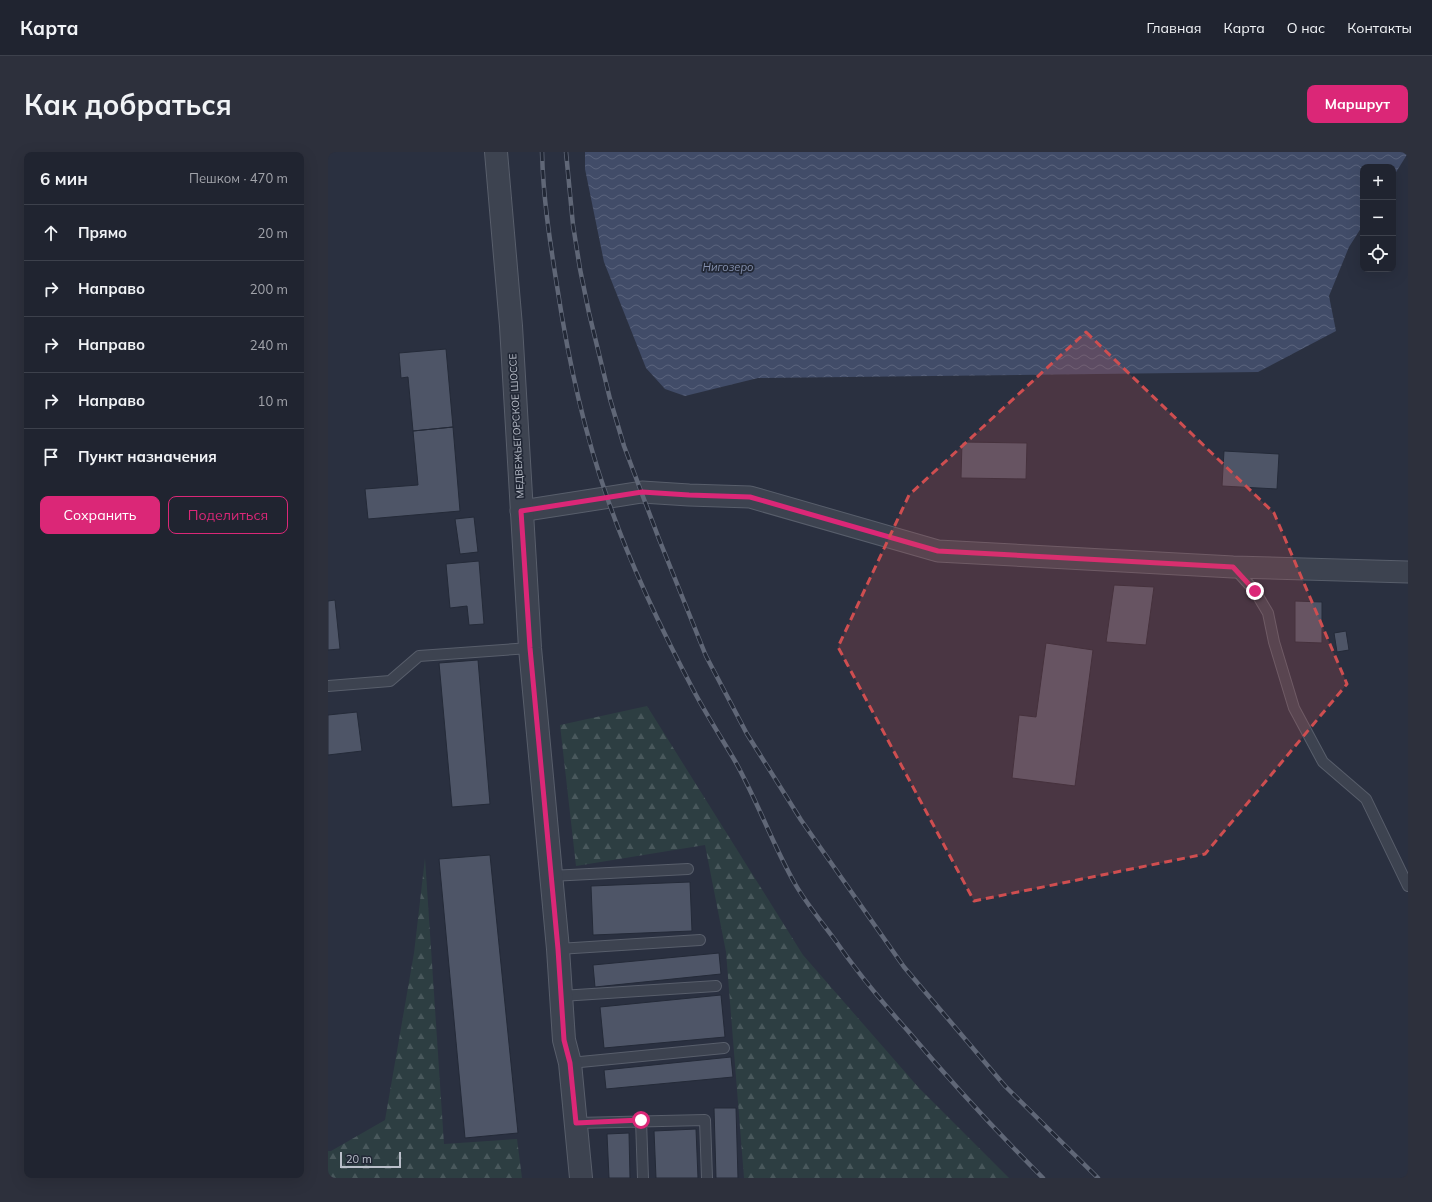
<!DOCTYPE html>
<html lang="ru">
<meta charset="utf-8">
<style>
body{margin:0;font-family:Mulish,sans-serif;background:#2d303c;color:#f1f3f6}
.controls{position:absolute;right:12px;top:12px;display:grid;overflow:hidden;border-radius:8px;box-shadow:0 4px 16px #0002}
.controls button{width:36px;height:36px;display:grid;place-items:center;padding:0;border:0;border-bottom:1px solid #3d414c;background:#202430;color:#f1f3f6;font:20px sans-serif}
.scale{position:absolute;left:12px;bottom:10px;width:61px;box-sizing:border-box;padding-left:4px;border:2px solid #babfca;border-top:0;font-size:11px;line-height:14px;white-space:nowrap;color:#babfca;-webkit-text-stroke:3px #222836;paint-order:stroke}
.stop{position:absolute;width:12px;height:12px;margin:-9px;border:3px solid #db2777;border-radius:50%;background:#fff}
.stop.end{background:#db2777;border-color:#fff;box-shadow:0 1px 4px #0008}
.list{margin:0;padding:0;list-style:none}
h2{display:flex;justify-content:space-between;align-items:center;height:52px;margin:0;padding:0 16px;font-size:17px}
h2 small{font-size:13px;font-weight:400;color:#a2a4ab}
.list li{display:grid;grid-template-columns:26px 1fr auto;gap:12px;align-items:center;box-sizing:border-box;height:56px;padding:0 16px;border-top:1px solid #3d414c}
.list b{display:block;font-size:15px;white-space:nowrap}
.list em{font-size:13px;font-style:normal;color:#a2a4ab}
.actions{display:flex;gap:8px;padding:12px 16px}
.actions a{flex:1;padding:9px 0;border:1px solid #db2777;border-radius:8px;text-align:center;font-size:14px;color:#db2777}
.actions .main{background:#db2777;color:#fff}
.icon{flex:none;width:22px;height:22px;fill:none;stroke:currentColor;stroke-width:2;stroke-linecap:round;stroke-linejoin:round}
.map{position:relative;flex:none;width:1080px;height:1026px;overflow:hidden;border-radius:8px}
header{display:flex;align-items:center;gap:24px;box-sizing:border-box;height:56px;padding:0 20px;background:#202430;border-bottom:1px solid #3d414c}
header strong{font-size:19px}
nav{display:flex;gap:22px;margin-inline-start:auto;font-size:14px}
.intro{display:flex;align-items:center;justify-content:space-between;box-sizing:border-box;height:96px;padding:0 24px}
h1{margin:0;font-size:28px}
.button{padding:10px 18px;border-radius:8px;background:#db2777;color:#fff;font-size:14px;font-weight:700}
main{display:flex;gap:24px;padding:0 24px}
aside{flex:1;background:#202430;border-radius:8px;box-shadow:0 4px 16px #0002}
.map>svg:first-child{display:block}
.forest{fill:url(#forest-firs)}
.water{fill:url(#water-waves)}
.building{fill:#4e5567;stroke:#242a38}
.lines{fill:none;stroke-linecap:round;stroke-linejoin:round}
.service-casing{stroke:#585e6b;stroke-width:12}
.minor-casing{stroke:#585e6b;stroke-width:23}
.tertiary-casing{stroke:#585e6b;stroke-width:24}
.service{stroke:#3d4350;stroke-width:10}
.minor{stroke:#3d4350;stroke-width:21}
.tertiary{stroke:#3d4350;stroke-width:22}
.rail-casing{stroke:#606777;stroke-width:4.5}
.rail{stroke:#222836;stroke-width:3;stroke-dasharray:9;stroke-linecap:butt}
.route{stroke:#db2777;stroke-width:5}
.marked{fill:#cf4e50;fill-opacity:0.2;stroke:#cf4e50;stroke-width:3;stroke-dasharray:8 5;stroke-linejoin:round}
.labels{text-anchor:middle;stroke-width:3.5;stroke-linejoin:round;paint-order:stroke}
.street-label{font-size:10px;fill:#babfca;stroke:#222836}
.water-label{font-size:11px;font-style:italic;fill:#8591af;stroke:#222836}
</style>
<header>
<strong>Карта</strong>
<nav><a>Главная</a><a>Карта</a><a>О нас</a><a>Контакты</a></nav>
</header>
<div class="intro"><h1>Как добраться</h1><a class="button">Маршрут</a></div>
<main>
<aside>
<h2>6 мин<small>Пешком · 470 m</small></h2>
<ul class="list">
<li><svg class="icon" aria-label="ahead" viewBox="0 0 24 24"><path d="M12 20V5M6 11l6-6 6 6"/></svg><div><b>Прямо</b></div><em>20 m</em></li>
<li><svg class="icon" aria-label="right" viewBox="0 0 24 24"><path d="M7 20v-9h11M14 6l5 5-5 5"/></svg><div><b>Направо</b></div><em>200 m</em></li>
<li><svg class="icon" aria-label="right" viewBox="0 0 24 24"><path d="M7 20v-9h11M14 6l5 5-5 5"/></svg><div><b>Направо</b></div><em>240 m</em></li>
<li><svg class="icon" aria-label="right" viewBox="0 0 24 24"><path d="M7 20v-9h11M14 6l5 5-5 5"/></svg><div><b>Направо</b></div><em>10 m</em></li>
<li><svg class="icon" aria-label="arrive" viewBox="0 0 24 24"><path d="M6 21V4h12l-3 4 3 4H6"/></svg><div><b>Пункт назначения</b></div></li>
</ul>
<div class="actions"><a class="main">Сохранить</a><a>Поделиться</a></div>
</aside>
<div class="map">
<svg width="1080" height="1026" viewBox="0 0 1080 1026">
<defs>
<pattern id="forest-firs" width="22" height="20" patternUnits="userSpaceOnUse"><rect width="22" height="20" fill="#2d3e42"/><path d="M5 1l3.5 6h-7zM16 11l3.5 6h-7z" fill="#49585c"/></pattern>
<pattern id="water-waves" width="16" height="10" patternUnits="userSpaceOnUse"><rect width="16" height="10" fill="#414c68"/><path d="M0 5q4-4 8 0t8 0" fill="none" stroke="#5a647c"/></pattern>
</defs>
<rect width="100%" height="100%" fill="#2a3040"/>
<!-- forest -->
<path class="forest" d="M319,554L475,803L591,936L681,1026H416L398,800L377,693L248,714L232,573Z
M97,706L116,992L189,987L194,1026H0V999H3L57,968L86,801Z"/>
<!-- water -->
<path class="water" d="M257,0H1080V1L1065,25V15H1035V73L1021,95L1001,144L1008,179L930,220L430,226L357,244L337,237L318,216L276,110L257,17Z"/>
<!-- building -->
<path class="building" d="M118,197L125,275L85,279L80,225L73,226L71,201Z
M125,275L132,359L40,367L37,337L90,333L85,279Z
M634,290L699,291L698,327L633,326Z
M896,299L951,302L949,337L894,334Z
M146,365L150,400L132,402L127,367Z
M151,409L156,472L141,473L139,454L122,456L118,412Z
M786,433L826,435L818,493L778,490Z
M7,448L12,497L0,498V449Z
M967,449L994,450V491L967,490Z
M1018,479L1021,498L1009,500L1006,481Z
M718,491L765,498L747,634L684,626L691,563L708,565Z
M150,508L162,652L124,655L111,511Z
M29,560L34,599L0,603V563Z
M162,703L190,981L137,986L111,707Z
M362,730L364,779L265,783L263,734Z
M391,801L393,822L267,835L265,813Z
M393,843L397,885L276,896L272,855Z
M403,905L405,925L278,937L276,918Z
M386,956H408L410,1026H388Z
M368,977L370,1026H328L326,979Z
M301,981L302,1026H281L279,982Z"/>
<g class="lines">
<defs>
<path id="service" d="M907,417L927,439L940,461L946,490L966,556L995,610L1038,647L1080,734
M0,534L62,529L91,504L202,496
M222,724L360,717
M230,797L372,788
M233,844L388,834
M242,911L396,896
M313,968L315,1026
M248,971L377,968L379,1026"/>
<path id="minor" d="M193,359L314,340L361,343L422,345L610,399L905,415L1080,420"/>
<path id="tertiary" d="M168,0L183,174L202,496L230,797L236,888L242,911L253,1026"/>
</defs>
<!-- service casing -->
<use href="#service" class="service-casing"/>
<!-- minor casing -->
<use href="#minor" class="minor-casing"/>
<!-- tertiary casing -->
<use href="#tertiary" class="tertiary-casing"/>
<!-- service -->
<use href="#service" class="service"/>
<!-- minor -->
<use href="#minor" class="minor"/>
<!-- tertiary -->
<use href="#tertiary" class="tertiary"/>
<defs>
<path id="rail" d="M214,0C215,45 222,90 229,134C240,206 255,277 279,345C302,413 334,479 368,543C380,565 394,587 407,609C429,648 444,691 466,730C477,750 493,769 507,788C529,820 554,850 580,879C623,930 668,979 715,1026
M238,0L245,73L252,117L261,161L282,247L296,294L331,387L378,504L419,582L473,668L576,815L677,934L770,1026"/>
</defs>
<!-- rail casing -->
<use href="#rail" class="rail-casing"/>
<!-- rail -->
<use href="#rail" class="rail"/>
</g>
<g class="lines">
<!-- route -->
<path class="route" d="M313,968L248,971L242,911L236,888L230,797L202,496L193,359L314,340L361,343L422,345L610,399L905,415L927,439"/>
</g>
<!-- marked area -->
<path class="marked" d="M758,180L946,361L1019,532L877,702L646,749L510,495L581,343Z"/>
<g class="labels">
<!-- street labels -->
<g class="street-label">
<text transform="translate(188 274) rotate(-93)" y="4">МЕДВЕЖЬЕГОРСКОЕ ШОССЕ</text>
</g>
<!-- water labels -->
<g class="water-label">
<text x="400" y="119">Нигозеро</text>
</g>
</g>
</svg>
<div class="controls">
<button>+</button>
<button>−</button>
<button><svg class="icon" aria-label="locate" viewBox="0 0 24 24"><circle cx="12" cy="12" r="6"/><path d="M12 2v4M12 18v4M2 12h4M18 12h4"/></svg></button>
</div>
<div class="scale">20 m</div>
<div class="stop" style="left:313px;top:968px"></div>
<div class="stop end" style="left:927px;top:439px"></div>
</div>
</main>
